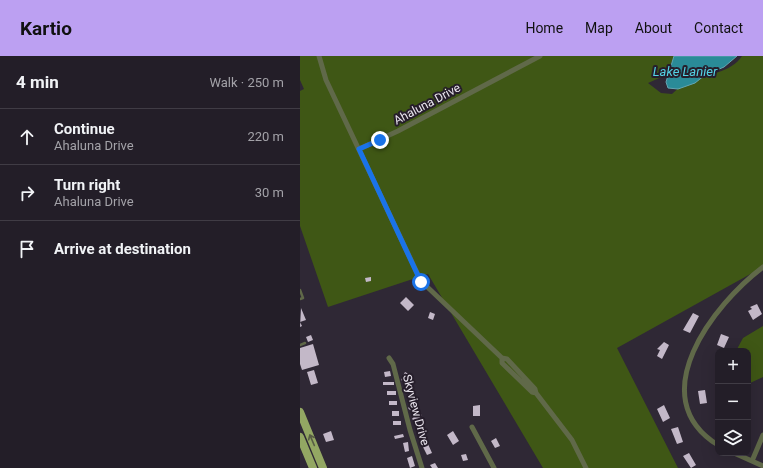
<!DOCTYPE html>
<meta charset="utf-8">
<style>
body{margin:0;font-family:Roboto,sans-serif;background:#2f2b34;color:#f1f3f6}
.controls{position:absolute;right:12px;bottom:12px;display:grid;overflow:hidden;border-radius:8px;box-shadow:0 4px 16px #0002}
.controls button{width:36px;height:36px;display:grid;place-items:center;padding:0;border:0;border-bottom:1px solid #403c45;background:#231e28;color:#f1f3f6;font:20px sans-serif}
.stop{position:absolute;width:12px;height:12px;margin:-9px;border:3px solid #1a73e8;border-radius:50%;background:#fff}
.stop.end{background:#1a73e8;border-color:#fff;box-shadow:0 1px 4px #0008}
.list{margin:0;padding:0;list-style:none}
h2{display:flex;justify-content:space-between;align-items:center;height:52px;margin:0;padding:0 16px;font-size:17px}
h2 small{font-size:13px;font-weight:400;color:#a3a2a8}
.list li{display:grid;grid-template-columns:26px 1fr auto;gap:12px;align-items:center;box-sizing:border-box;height:56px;padding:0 16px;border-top:1px solid #403c45}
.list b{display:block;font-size:15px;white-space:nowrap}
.list p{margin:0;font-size:13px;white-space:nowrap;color:#a3a2a8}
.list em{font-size:13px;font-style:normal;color:#a3a2a8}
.icon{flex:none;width:22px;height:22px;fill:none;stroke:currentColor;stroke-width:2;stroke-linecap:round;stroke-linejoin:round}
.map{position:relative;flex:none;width:463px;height:412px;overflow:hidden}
header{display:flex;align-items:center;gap:24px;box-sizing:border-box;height:56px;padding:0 20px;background:#bca0f2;color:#111}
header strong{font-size:19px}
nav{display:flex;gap:22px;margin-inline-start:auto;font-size:14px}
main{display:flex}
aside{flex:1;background:#231e28}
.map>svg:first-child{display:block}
.green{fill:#3f5715}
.water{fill:#2a8b98;stroke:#64a6b2}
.building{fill:#c3b8c8}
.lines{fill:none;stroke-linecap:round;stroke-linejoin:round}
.lane{stroke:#606949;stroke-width:2.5}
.street{stroke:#606949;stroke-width:5}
.primary{stroke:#93a763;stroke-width:8}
.oneway{stroke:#575c44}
.route{stroke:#1a73e8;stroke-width:5}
.labels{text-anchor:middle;stroke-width:4;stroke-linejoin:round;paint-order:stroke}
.street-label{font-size:12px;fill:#ebe6ef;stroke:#261e2b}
.water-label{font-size:13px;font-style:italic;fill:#54d2e4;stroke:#261e2b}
</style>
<header>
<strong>Kartio</strong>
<nav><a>Home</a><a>Map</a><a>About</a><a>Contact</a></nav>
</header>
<main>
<aside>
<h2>4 min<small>Walk · 250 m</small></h2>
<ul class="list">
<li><svg class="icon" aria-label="ahead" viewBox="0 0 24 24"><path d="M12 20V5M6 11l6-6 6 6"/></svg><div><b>Continue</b><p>Ahaluna Drive</p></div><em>220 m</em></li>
<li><svg class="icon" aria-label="right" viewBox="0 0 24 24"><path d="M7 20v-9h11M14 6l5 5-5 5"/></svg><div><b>Turn right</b><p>Ahaluna Drive</p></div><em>30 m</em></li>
<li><svg class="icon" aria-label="arrive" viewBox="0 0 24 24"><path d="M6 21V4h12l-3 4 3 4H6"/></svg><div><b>Arrive at destination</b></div></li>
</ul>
</aside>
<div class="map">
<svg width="463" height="412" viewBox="0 0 463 412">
<rect width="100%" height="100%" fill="#2f2835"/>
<!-- green -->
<path class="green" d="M0,0H375L364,20L348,27L361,37L372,38C377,34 383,26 389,24C407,18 431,17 442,0H463V211L317,292L378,412H243L128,218L28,251L0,170V35L4,33L0,24Z
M463,270V321L448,328V295H436L443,282Z"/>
<!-- water -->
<path class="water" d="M374,0H437L424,11L405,19L395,27L378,33L368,32L366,26Z"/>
<!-- building -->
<path class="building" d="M71,221V225L66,226L65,222Z
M106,241L114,249L108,255L100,247Z
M457,248L462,258L453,264L448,255L452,253L450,251Z
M1,252L6,264L0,266L2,270L0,271Z
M130,256L135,258L133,264L128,262Z
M393,257L399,260L390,277L383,274Z
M421,278L429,281L424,292L417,289Z
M11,279L13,284L8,286L6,281Z
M364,286L369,289L362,303L357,300L360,294L357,293Z
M13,288L19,309L2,314L0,308V292Z
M14,314L18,327L11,329L7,316Z
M90,315L91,320L85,321L84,316Z
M105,316L111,319L107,327L101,324Z
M83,326H94V329H83Z
M108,331L111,333L107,337L105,336Z
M405,334L407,347L400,348L398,335Z
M87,335H96V339H87Z
M89,345H97V349H89Z
M114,346L117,349L111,355L108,352Z
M180,349V360H173V350Z
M364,349L370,362L363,366L357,353Z
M92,355H99V360H92Z
M118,356L122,359L116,366L112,363Z
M93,365H101V369H93Z
M378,371L383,386L377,388L371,373Z
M31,375L34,384L26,386L23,378Z
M153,375L159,385L153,389L147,379Z
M103,378L104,381L95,383L94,380Z
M196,382L200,390L195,392L191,385Z
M108,386L109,395L105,396L103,387Z
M128,388L132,397L127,399L123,391Z
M389,397L396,409L391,412L383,400Z
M166,398L168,404L163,405L161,399Z
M112,400L115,410L110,412L107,402Z
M135,407L138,412H132L130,409Z"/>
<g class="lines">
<!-- lane -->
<path class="lane" d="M0,234L3,242L0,243
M0,289L5,287"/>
<!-- street -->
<path class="street" d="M19,0L26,24L121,225L202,302L207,303L235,333L236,337L272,384L286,412
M59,93L98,75L240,0
M89,302L93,308L110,374L122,412
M202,302V307L232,336L236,337
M172,371L194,412
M418,389C341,341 414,248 463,211
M434,397L463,410
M452,405L463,379"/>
<!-- primary -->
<path class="primary" d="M0,356L23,412
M0,381L13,412"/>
</g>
<!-- one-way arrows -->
<defs><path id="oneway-shaft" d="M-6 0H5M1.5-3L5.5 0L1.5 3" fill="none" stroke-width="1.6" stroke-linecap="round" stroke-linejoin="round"/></defs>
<use class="oneway" href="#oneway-shaft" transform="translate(12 384) rotate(-113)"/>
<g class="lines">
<!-- route -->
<path class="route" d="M80,84L59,93L121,226"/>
</g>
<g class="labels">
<!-- street labels -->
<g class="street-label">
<text transform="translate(127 48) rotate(-28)" y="4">Ahaluna Drive</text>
<text transform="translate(116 354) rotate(75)" y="4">Skyview Drive</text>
</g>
<!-- water labels -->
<g class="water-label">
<text x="385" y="20">Lake Lanier</text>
</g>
</g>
</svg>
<div class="controls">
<button>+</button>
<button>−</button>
<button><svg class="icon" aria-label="layers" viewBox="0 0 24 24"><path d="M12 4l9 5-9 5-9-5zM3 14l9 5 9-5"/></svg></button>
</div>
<div class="stop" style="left:121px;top:226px"></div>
<div class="stop end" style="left:80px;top:84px"></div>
</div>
</main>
